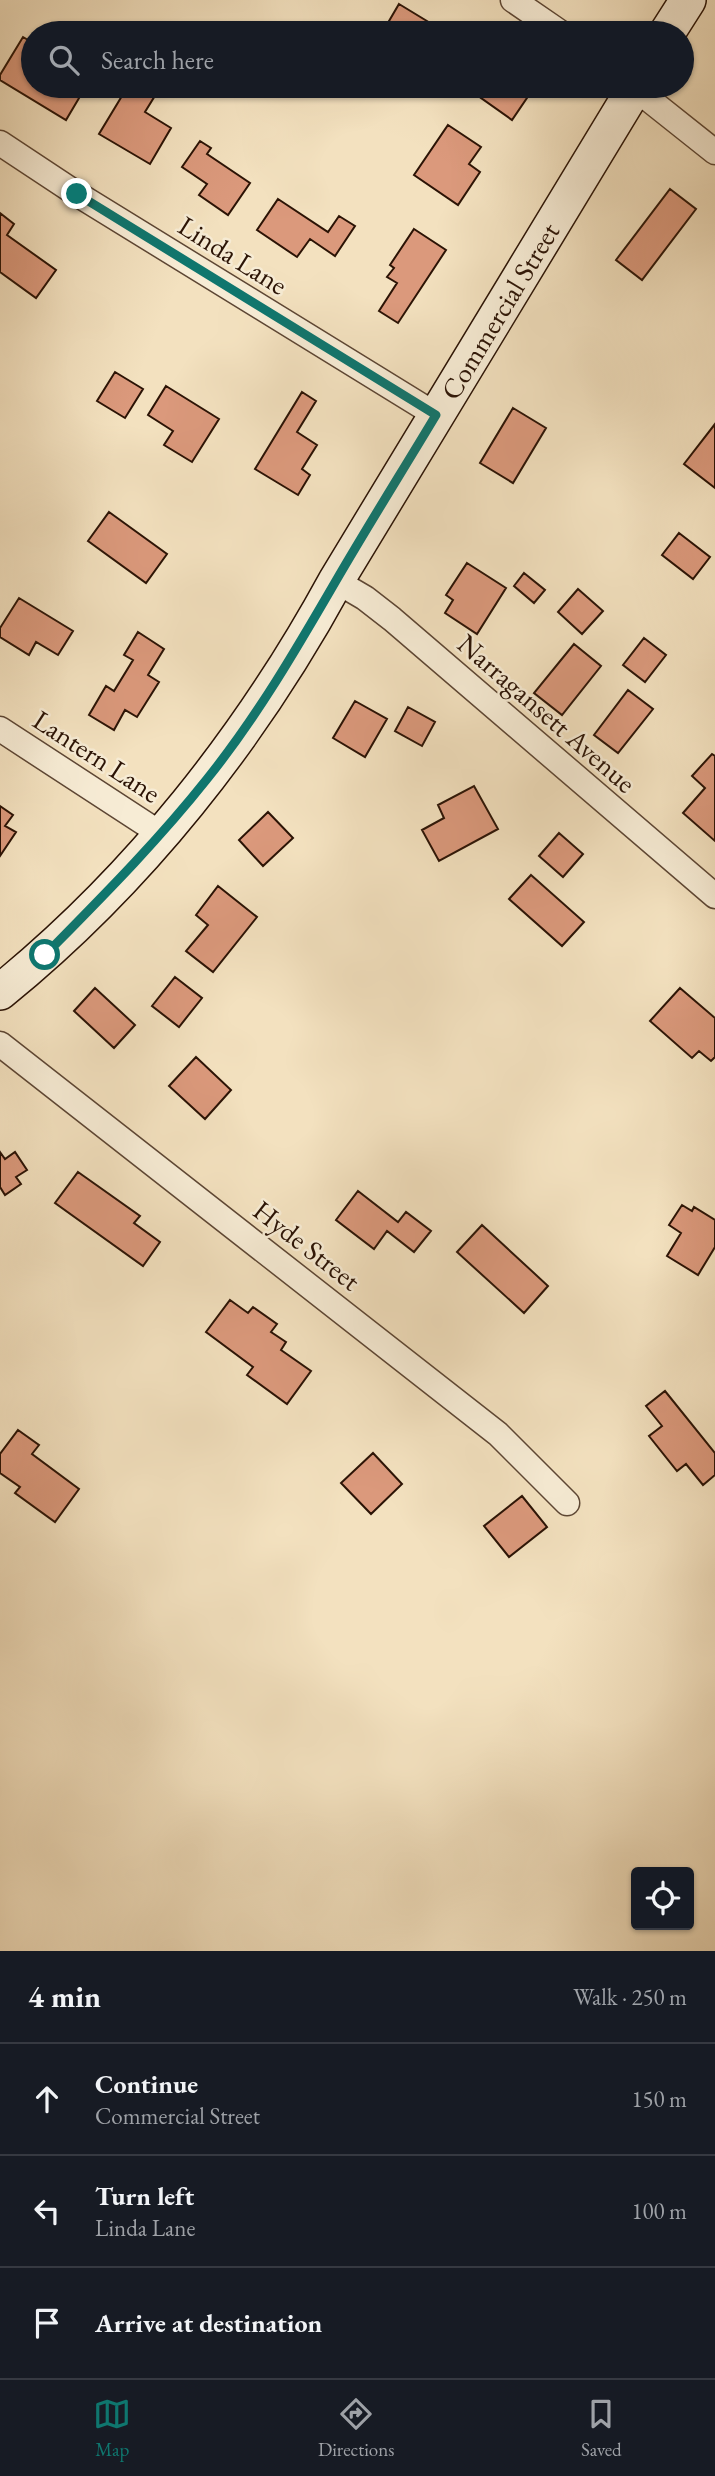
<!DOCTYPE html>
<meta charset="utf-8">
<style>
body{margin:0;font-family:"EB Garamond",serif;background:#20242c;color:#f1f3f6}
.controls{position:absolute;right:21px;bottom:21px;display:grid;overflow:hidden;border-radius:7px;box-shadow:0 2px 5px #0004}
.controls button{width:63px;height:63px;display:grid;place-items:center;padding:0;border:0;border-bottom:2px solid #363941;background:#171b24;color:#f1f3f6;font:35px sans-serif}
.stop{position:absolute;width:21px;height:21px;margin:-16px;border:5px solid #0f766e;border-radius:50%;background:#fff}
.stop.end{background:#0f766e;border-color:#fff;box-shadow:0 2px 7px #0008}
.list{margin:0;padding:0;list-style:none}
h2{display:flex;justify-content:space-between;align-items:center;height:91px;margin:0;padding:0 28px;font-size:30px}
h2 small{font-size:23px;font-weight:400;color:#9ea1a6}
.list li{display:grid;grid-template-columns:46px 1fr auto;gap:21px;align-items:center;box-sizing:border-box;height:112px;padding:0 28px;border-top:2px solid #363941}
.list b{display:block;font-size:26px;white-space:nowrap}
.list p{margin:0;font-size:23px;white-space:nowrap;color:#9ea1a6}
.list em{font-size:23px;font-style:normal;color:#9ea1a6}
.icon{flex:none;width:38px;height:38px;fill:none;stroke:currentColor;stroke-width:2;stroke-linecap:round;stroke-linejoin:round}
.map{position:relative;flex:none;width:715px;height:1951px;overflow:hidden}
.search{position:absolute;background:#171b24;box-shadow:0 2px 5px #0004;left:21px;right:21px;top:21px;height:77px;display:flex;align-items:center;gap:18px;box-sizing:border-box;padding:0 24px;border-radius:38px;color:#9ea1a6;font-size:26px}
.sheet{height:427px;background:#171b24}
nav{display:flex;justify-content:space-around;align-items:center;box-sizing:border-box;height:98px;border-top:2px solid #363941;background:#171b24;font-size:19px;color:#9ea1a6}
nav a{display:grid;justify-items:center;gap:4px}
nav .on{color:#0f766e}
.map>svg:first-child{display:block}
.building{fill:#db997c;stroke:#2b1305;stroke-width:2}
.lines{fill:none;stroke-linecap:round;stroke-linejoin:round}
.minor-casing{stroke:#5d4634;stroke-width:27}
.secondary-casing{stroke:#2b1305;stroke-width:38}
.minor{stroke:#f7ecd5;stroke-width:24}
.secondary{stroke:#f7ecd5;stroke-width:35}
.route{stroke:#0f766e;stroke-width:9}
.labels{text-anchor:middle;stroke-width:5;stroke-linejoin:round;paint-order:stroke}
.street-label{font-size:28px;fill:#2b1305;stroke:#f7ecd5}
</style>
<div class="map">
<svg width="715" height="1951" viewBox="0 0 715 1951">
<rect width="100%" height="100%" fill="#f3e1bf"/>
<filter id="stains"><feTurbulence type="fractalNoise" baseFrequency=".00286" numOctaves="4"/><feColorMatrix values="0 0 0 0 .2 0 0 0 0 .09 0 0 0 0 .02 0 0 0 .5 -.17"/></filter>
<radialGradient id="worn" r=".72"><stop offset=".6" stop-color="#630" stop-opacity="0"/><stop offset="1" stop-color="#630" stop-opacity=".3"/></radialGradient>
<!-- building -->
<path class="building" d="M399,4L440,29L437,33H382Z
M23,37L33,43V86H81L85,88L66,120L0,80V75Z
M128,86H142L156,94L145,112L171,128L150,164L99,134Z
M469,86H528L533,89L512,120L467,88Z
M448,125L481,147L469,164L480,172L458,205L414,175Z
M200,141L211,148L207,154L250,183L228,215L199,195L207,184L182,167Z
M670,189L696,209L642,280L616,260Z
M278,199L328,232L339,216L355,226L335,256L310,239L297,257L257,230Z
M0,213L14,224L7,235L56,270L36,298L0,272Z
M414,229L446,250L398,323L379,311L397,283L387,277L394,268L390,265Z
M115,372L143,389L125,418L97,401Z
M166,386L219,419L192,462L164,445L173,431L148,415Z
M302,392L316,401L297,432L317,445L302,469L310,475L298,495L255,469Z
M513,408L546,428L513,483L480,463Z
M715,424V488L684,464Z
M109,512L167,554L146,583L88,541Z
M679,533L710,557L693,579L662,555Z
M467,563L506,588L477,634L445,613L453,600L446,595Z
M524,573L545,590L534,603L514,586Z
M578,589L603,611L582,634L558,612Z
M19,598L73,631L58,655L36,642L29,655L0,637V628Z
M138,632L164,649L148,675L159,682L137,717L125,710L114,730L89,715L106,686L114,691L133,660L124,655Z
M644,638L666,655L645,682L623,665Z
M574,644L601,666L562,715L534,693Z
M628,690L653,709L618,753L594,735Z
M355,701L387,719L365,757L333,738Z
M408,707L435,722L422,746L395,731Z
M712,754L715,756V841L683,813L705,788L692,776Z
M474,786L498,829L439,861L422,830L444,818L438,805Z
M0,806L13,815L5,826L16,832L0,856Z
M268,812L293,838L263,866L239,840Z
M559,833L583,854L563,877L539,856Z
M531,875L584,922L562,946L509,899Z
M218,886L257,917L213,972L186,951L208,925L196,915Z
M175,977L202,998L179,1027L152,1006Z
M95,988L135,1025L114,1048L74,1011Z
M680,988L715,1018V1057L711,1061L699,1051L692,1058L650,1021Z
M196,1057L231,1090L205,1119L169,1086Z
M0,1152L5,1159L15,1152L27,1170L16,1177L21,1184L5,1195L0,1187Z
M78,1172L140,1216L134,1223L160,1242L143,1266L55,1203Z
M358,1191L398,1222L406,1212L431,1231L414,1252L387,1231L374,1249L336,1220Z
M682,1205L692,1211L694,1207L715,1220V1247L698,1275L667,1256L681,1233L669,1225Z
M482,1225L548,1286L524,1313L457,1252Z
M230,1300L248,1313L253,1307L277,1324L271,1332L286,1342L281,1350L311,1371L287,1404L247,1375L253,1367L206,1332Z
M665,1391L715,1453V1475L703,1485L686,1464L677,1471L649,1436L662,1426L646,1406Z
M18,1430L39,1445L32,1454L79,1489L55,1522L15,1493L20,1487L0,1473V1454Z
M373,1453L402,1484L371,1514L341,1483Z
M522,1496L547,1527L509,1557L484,1526Z"/>
<g class="lines">
<defs>
<path id="minor" d="M513,0L561,33
M632,86L715,152
M0,143L77,194L436,415
M336,581L365,598L392,619L715,896
M0,729L161,834
M0,1044L498,1434L567,1503"/>
<g id="secondary">
<path d="M667,33L688,0"/>
<path id="s1" d="M0,992C138,880 251,737 336,581L636,86"/>
</g>
</defs>
<!-- minor casing -->
<use href="#minor" class="minor-casing"/>
<!-- secondary casing -->
<use href="#secondary" class="secondary-casing"/>
<!-- minor -->
<use href="#minor" class="minor"/>
<!-- secondary -->
<use href="#secondary" class="secondary"/>
</g>
<g class="lines">
<!-- route -->
<path class="route" d="M45,955C101,898 157,842 207,779C257,717 297,648 337,579C369,524 403,470 436,415L77,194"/>
</g>
<g class="labels">
<!-- street labels -->
<g class="street-label">
<text transform="translate(233 255) rotate(32)" y="10">Linda Lane</text>
<text dy="10" stroke="none"><textPath href="#s1" startOffset="850">Commercial Street</textPath></text>
<text transform="translate(547 713) rotate(41)" y="10">Narragansett Avenue</text>
<text transform="translate(97 756) rotate(33)" y="10">Lantern Lane</text>
<text transform="translate(307 1245) rotate(38)" y="10">Hyde Street</text>
</g>
</g>
<rect width="100%" height="100%" filter="url(#stains)"/>
<rect width="100%" height="100%" fill="url(#worn)"/>
</svg>
<div class="controls">
<button><svg class="icon" aria-label="locate" viewBox="0 0 24 24"><circle cx="12" cy="12" r="6"/><path d="M12 2v4M12 18v4M2 12h4M18 12h4"/></svg></button>
</div>
<div class="stop" style="left:45px;top:955px"></div>
<div class="stop end" style="left:77px;top:194px"></div>
<div class="search"><svg class="icon" aria-label="search" viewBox="0 0 24 24"><circle cx="10" cy="10" r="6"/><path d="M15 15l6 6"/></svg>Search here</div>
</div>
<section class="sheet">
<h2>4 min<small>Walk · 250 m</small></h2>
<ul class="list">
<li><svg class="icon" aria-label="ahead" viewBox="0 0 24 24"><path d="M12 20V5M6 11l6-6 6 6"/></svg><div><b>Continue</b><p>Commercial Street</p></div><em>150 m</em></li>
<li><svg class="icon" aria-label="left" viewBox="0 0 24 24"><path d="M17 20v-9H6M10 6l-5 5 5 5"/></svg><div><b>Turn left</b><p>Linda Lane</p></div><em>100 m</em></li>
<li><svg class="icon" aria-label="arrive" viewBox="0 0 24 24"><path d="M6 21V4h12l-3 4 3 4H6"/></svg><div><b>Arrive at destination</b></div></li>
</ul>
</section>
<nav>
<a class="on"><svg class="icon" aria-label="map" viewBox="0 0 24 24"><path d="M3 6l6-2 6 2 6-2v14l-6 2-6-2-6 2zM9 4v14M15 6v14"/></svg>Map</a>
<a><svg class="icon" aria-label="directions" viewBox="0 0 24 24"><path d="M12 3l9 9-9 9-9-9zM9 14v-3h6M13 9l2 2-2 2"/></svg>Directions</a>
<a><svg class="icon" aria-label="saved" viewBox="0 0 24 24"><path d="M7 4h10v16l-5-4-5 4z"/></svg>Saved</a>
</nav>
